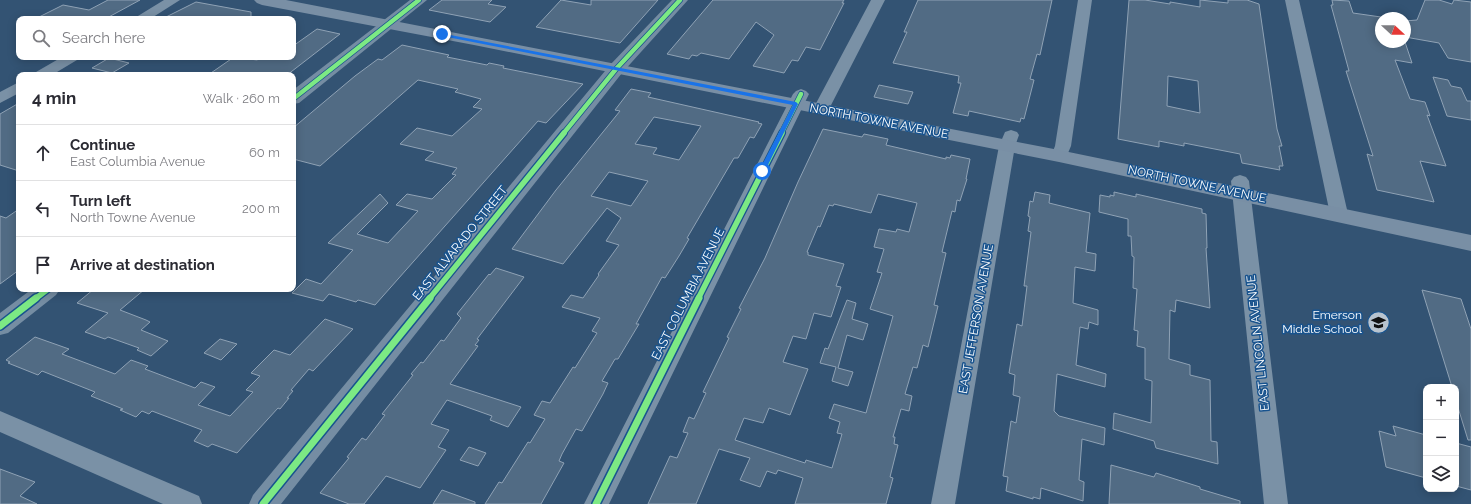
<!DOCTYPE html>
<meta charset="utf-8">
<style>
body{margin:0;font-family:Raleway,sans-serif;background:#f7f7f7;color:#2b2b33}
.controls{position:absolute;right:12px;bottom:12px;display:grid;overflow:hidden;border-radius:8px;box-shadow:0 2px 10px #0003}
.controls button{width:36px;height:36px;display:grid;place-items:center;padding:0;border:0;border-bottom:1px solid #e1e1e2;background:#fff;color:#2b2b33;font:20px sans-serif}
.compass{position:absolute;left:1375px;top:12px;width:36px;height:36px;border-radius:50%;background:#fff;box-shadow:0 2px 10px #0003;rotate:111deg}
.stop{position:absolute;width:12px;height:12px;margin:-9px;border:3px solid #1a73e8;border-radius:50%;background:#fff}
.stop.end{background:#1a73e8;border-color:#fff;box-shadow:0 1px 4px #0008}
.list{margin:0;padding:0;list-style:none}
h2{display:flex;justify-content:space-between;align-items:center;height:52px;margin:0;padding:0 16px;font-size:17px}
h2 small{font-size:13px;font-weight:400;color:#7c7c81}
.list li{display:grid;grid-template-columns:26px 1fr auto;gap:12px;align-items:center;box-sizing:border-box;height:56px;padding:0 16px;border-top:1px solid #e1e1e2}
.list b{display:block;font-size:15px;white-space:nowrap}
.list p{margin:0;font-size:13px;white-space:nowrap;color:#7c7c81}
.list em{font-size:13px;font-style:normal;color:#7c7c81}
.icon{flex:none;width:22px;height:22px;fill:none;stroke:currentColor;stroke-width:2;stroke-linecap:round;stroke-linejoin:round}
.map{position:relative;flex:none;width:1471px;height:504px;overflow:hidden}
.search{position:absolute;background:#fff;box-shadow:0 2px 10px #0003;left:16px;top:16px;width:280px;height:44px;display:flex;align-items:center;gap:10px;box-sizing:border-box;padding:0 14px;border-radius:8px;color:#7c7c81;font-size:15px}
.panel{position:absolute;background:#fff;box-shadow:0 2px 10px #0003;left:16px;top:72px;width:280px;height:220px;border-radius:8px}
.map>svg:first-child{display:block}
.building{fill:#516b84;stroke:#8fa2b5;fill-rule:evenodd}
.lines{fill:none;stroke-linecap:round;stroke-linejoin:round}
.street{fill:#7a91a6;fill-rule:evenodd}
.secondary{fill:#758da3;fill-rule:evenodd}
.primary{fill:#798fa5;fill-rule:evenodd}
.cycleway-far2-casing{stroke:#18538e;stroke-width:6}
.cycleway-far1-casing{stroke:#18538e;stroke-width:8}
.cycleway-casing{stroke:#18538e;stroke-width:10}
.cycleway-far2{stroke:#7ce984;stroke-width:4.5}
.cycleway-far1{stroke:#7ce984;stroke-width:5.5}
.cycleway{stroke:#7ce984;stroke-width:7}
.route{fill:#1a73e8}
.labels{text-anchor:middle;stroke-width:3;stroke-linejoin:round;paint-order:stroke}
.street-label{font-size:12px;fill:#fff;stroke:#18538e}
.poi-label{font-size:12px;fill:#fff;stroke:#18538e;text-anchor:end}
</style>
<div class="map">
<svg width="1471" height="504" viewBox="0 0 1471 504">
<rect width="100%" height="100%" fill="#335373"/>
<!-- building -->
<path class="building" d="M108,0H140L105,19H35L63,5L89,10Z
M442,0H492L488,4L506,7L490,22L429,10Z
M561,0L591,5V0H658L620,43L536,27Z
M713,0H844L842,3H844L820,50L806,47L798,61L792,60L784,73L753,66L774,35L756,22L729,59L701,53L697,56L692,55L689,59L667,54Z
M918,0H1052L1040,55L1037,54L1030,79L1034,80L1024,119L1021,118L1020,122L969,111L968,116L953,113L961,83H958L959,76L893,63L907,32H904Z
M1129,0H1145L1170,4V2L1200,7V0L1228,3V0H1247L1259,4L1277,129L1282,146H1279L1283,166H1279L1280,170L1242,163L1240,154L1184,143V146L1159,141V147L1118,139ZM1168,76L1198,81L1200,113L1167,106Z
M1332,0L1349,1L1353,13L1388,18H1381V42H1405L1412,63L1395,60L1410,99L1425,102L1430,116L1427,115L1446,166L1420,161L1434,202L1377,190L1367,154L1373,156L1346,71H1349L1331,5H1333Z
M1425,0H1439L1452,4L1454,0L1471,2V62L1448,58L1439,43L1405,37V21L1417,20Z
M196,2L251,12V19H162Z
M317,29L340,34L287,75H208L234,57L257,60L262,57L275,59L278,57H293V46Z
M402,45L449,55L447,57L487,65L489,63L504,66L503,68L583,84L546,123L538,121L375,305L358,300L356,302L329,294L323,301L292,293L306,279L321,284L353,250L328,243L380,194L388,203L357,234L388,243L418,211L396,205L407,194L432,199L456,175L452,174L457,168L425,160L434,152L400,144L417,128L452,136L482,109L473,107L481,99L455,92L458,89L418,80L320,166L293,159V128L355,76L378,59L382,60Z
M109,58L129,63L112,73L92,68Z
M1433,77L1448,80L1451,86L1461,88L1467,101H1471V120L1447,116Z
M879,85L913,92L908,104L874,97Z
M631,89L651,93L648,97L759,122L758,123L762,124L754,138L750,137L738,158H734L687,238L689,239L679,256L665,278L662,277L636,324H639L618,359H615L602,381L608,383L603,394L582,431L576,429L562,454L559,461L564,463L541,504H485L499,482L502,483L528,442L530,443L545,419L534,415L542,401L550,403L573,367L575,368L597,333L592,331L600,318L562,307L571,295L583,298L599,275L598,274L619,245L606,241L621,218L607,208L563,264L512,249L556,190L620,111L615,110ZM654,117L701,126L679,160L653,154L657,148L635,144ZM609,172L648,181L631,206L591,196Z
M19,103V171L0,165V114Z
M823,129L862,137L864,134L888,139L886,145L946,159V157L950,158L951,155L970,159L966,179H967L960,201L957,200L955,212L952,211L942,252L946,253L934,305L938,306L928,347L923,345L917,368L913,367L905,394L912,396L909,411L901,409L893,437H895L894,444L898,445L890,477L893,478L886,504H795L803,478L778,470L776,474L767,471L760,487L740,480L750,458L719,449L696,504H648L670,456L677,458L688,433L683,432L689,417L694,419L706,393L703,392L729,338L727,337L741,309L739,308L765,258L798,182ZM878,194L917,203L909,232L897,229L896,232L879,229L874,247L884,249L877,272L882,273L870,309L893,316L866,413L834,404L829,418L840,422L837,433L842,434L832,468L806,460L805,463L735,440L744,418L763,423L769,408L790,415L808,369L783,362L793,336L806,339L814,313L831,317L841,287L836,286L844,264L808,255V252H807L818,226L820,227L829,205L833,206L834,204L871,213Z
M1035,192L1050,195L1049,203L1090,213L1086,252L1096,254L1095,271L1075,267L1073,303L1098,310V325L1089,322L1088,329L1080,327L1076,365L1106,374L1105,387L1057,374L1054,411L1059,416L1105,428L1104,445L1082,439L1079,480L1084,482L1083,501L1041,488L1040,499L1033,497V499L1006,491L1008,477L1003,476L1011,421L1016,423L1020,397L1013,395L1015,375L1009,373L1017,324L1022,326L1027,286H1024L1031,232L1028,231L1030,217L1028,216L1030,201L1033,202Z
M1114,192L1136,197V194L1202,209V213L1206,214L1207,248H1206L1210,308L1176,300L1175,312L1170,310L1169,359L1190,365V375L1210,380L1211,441L1217,442L1218,464L1156,448L1154,441L1113,429L1114,413L1151,423L1152,381L1145,379V348L1137,346L1138,331L1134,330L1137,289L1133,288L1134,257L1132,256L1131,236H1128V219L1099,212L1100,195L1110,197V195L1114,196Z
M19,209V270L0,284V216L6,218Z
M496,268L524,277L477,339L479,340L475,345L478,346L450,384L521,407L508,427L490,420L492,416L447,400L431,424L449,430L438,447L446,450L420,488L386,476L364,504H349L320,493L349,458L347,457L362,438L366,440L385,415L382,414L413,375L411,374L421,362L423,363L441,340L444,341L461,318L457,314L489,274L490,275Z
M94,289H145L120,310L146,320L150,322L141,330L168,341L151,356L137,350L139,348L108,337L105,339L85,332L108,313L77,303Z
M1422,290L1461,299L1471,329V440H1468L1456,401V387H1452Z
M847,300L856,303L852,319L868,324L863,340L847,335L838,368L853,372L848,386L832,381L836,367L820,363L825,348L828,349Z
M325,319L353,329L313,371L309,369L291,390L293,391L287,398H289L280,409L278,408L237,453L212,444L208,447L194,441L202,430L152,411L149,414L142,411L136,417L120,410L123,409L91,396L95,392L42,371L38,375L8,363L10,362L6,360L35,337L69,349L62,354L115,374L131,360L148,366L145,369L195,388L201,382L215,387L198,405L230,416L253,392L246,390L260,376L251,373L274,350L290,355Z
M220,339L237,344L221,360L204,353Z
M1393,426L1426,435V478L1386,467L1379,431L1396,436Z
M1456,443L1471,447V490L1456,486Z
M469,447L486,453L478,466L460,460Z
M1111,465L1154,477L1156,473L1200,487V489L1240,501V504H1109Z
M0,469L35,482L20,496L37,504H0Z
M442,490L475,502V504H433Z"/>
<g class="lines">
<!-- street -->
<path class="street" d="M164,0H180L150,19H133Z
M871,0H885L829,109L827,112H815L813,109Z
M1078,0H1092L1071,146L1065,160L1059,161L1053,160L1051,156L1055,146Z
M1285,0H1299L1348,214L1345,218L1339,220L1333,218L1330,214Z
M62,57H79L77,60L52,75H34L36,72Z
M19,82V93L0,103V92Z
M801,89L806,91L809,94L609,504H584L793,94L796,91Z
M1011,130L1017,132L1019,135L1015,146L955,504H931L999,146L1005,132Z
M1240,175L1246,177L1249,181L1288,504H1264L1231,181L1234,177Z
M0,411L199,496L202,504H163L0,432Z"/>
<!-- secondary -->
<path class="secondary" d="M410,0H427L299,103L293,104V90Z
M672,0H688L622,73L281,504H249L253,495L610,65Z
M32,289H60L56,295L8,333L0,335V313Z"/>
<!-- primary -->
<path class="primary" d="M254,0H286L1059,150L1471,235V251L1059,162L474,45L262,5L257,3Z"/>
<defs>
<path id="cycleway-far2" d="M293,99L419,0
M563,134L616,69L680,0
M781,134L801,94"/>
<path id="cycleway-far1" d="M35,299L48,289
M429,299L564,133
M698,299L782,133"/>
<path id="cycleway" d="M0,326L36,298
M263,504L430,298
M596,504L699,298"/>
</defs>
<!-- cycleway-far2 casing -->
<use href="#cycleway-far2" class="cycleway-far2-casing"/>
<!-- cycleway-far1 casing -->
<use href="#cycleway-far1" class="cycleway-far1-casing"/>
<!-- cycleway casing -->
<use href="#cycleway" class="cycleway-casing"/>
<!-- cycleway-far2 -->
<use href="#cycleway-far2" class="cycleway-far2"/>
<!-- cycleway-far1 -->
<use href="#cycleway-far1" class="cycleway-far1"/>
<!-- cycleway -->
<use href="#cycleway" class="cycleway"/>
</g>
<!-- route -->
<path class="route" d="M440,33L796,102L798,104L765,171L762,173L759,171L793,105L442,36Z"/>
<!-- icons -->
<defs>
<symbol id="school-disc" viewBox="-11 -11 22 22"><circle r="9.5" fill="#b8c3ce" stroke="#18538e"/><path d="M0-5L7-2L0 1L-7-2ZM-4 1L0 2.5L4 1V4Q0 6-4 4Z" fill="#111"/></symbol>
</defs>
<g fill-rule="evenodd">
<use href="#school-disc" x="1366" y="310" width="25" height="25"/>
</g>
<g class="labels">
<!-- street labels -->
<g class="street-label">
<text transform="translate(879 121) rotate(11)" y="4">NORTH TOWNE AVENUE</text>
<text transform="translate(1197 184) rotate(12)" y="4">NORTH TOWNE AVENUE</text>
<text transform="translate(460 243) rotate(-51)" y="4">EAST ALVARADO STREET</text>
<text transform="translate(688 294) rotate(-63)" y="4">EAST COLUMBIA AVENUE</text>
<text transform="translate(976 319) rotate(-80)" y="4">EAST JEFFERSON AVENUE</text>
<text transform="translate(1258 343) rotate(-96)" y="4">EAST LINCOLN AVENUE</text>
</g>
<!-- poi labels -->
<g class="poi-label">
<text x="1362" y="319">Emerson<tspan x="1362" dy="14">Middle School</tspan></text>
</g>
</g>
</svg>
<div class="controls">
<button>+</button>
<button>−</button>
<button><svg class="icon" aria-label="layers" viewBox="0 0 24 24"><path d="M12 4l9 5-9 5-9-5zM3 14l9 5 9-5"/></svg></button>
</div>
<svg class="compass" viewBox="-18 -18 36 36"><path d="M0-13l5 13h-10z" fill="#e53935"/><path d="M0 13l5-13h-10z" fill="#7c7c81"/></svg>
<div class="stop" style="left:762px;top:171px"></div>
<div class="stop end" style="left:442px;top:34px"></div>
<div class="search"><svg class="icon" aria-label="search" viewBox="0 0 24 24"><circle cx="10" cy="10" r="6"/><path d="M15 15l6 6"/></svg>Search here</div>
<section class="panel">
<h2>4 min<small>Walk · 260 m</small></h2>
<ul class="list">
<li><svg class="icon" aria-label="ahead" viewBox="0 0 24 24"><path d="M12 20V5M6 11l6-6 6 6"/></svg><div><b>Continue</b><p>East Columbia Avenue</p></div><em>60 m</em></li>
<li><svg class="icon" aria-label="left" viewBox="0 0 24 24"><path d="M17 20v-9H6M10 6l-5 5 5 5"/></svg><div><b>Turn left</b><p>North Towne Avenue</p></div><em>200 m</em></li>
<li><svg class="icon" aria-label="arrive" viewBox="0 0 24 24"><path d="M6 21V4h12l-3 4 3 4H6"/></svg><div><b>Arrive at destination</b></div></li>
</ul>
</section>
</div>
